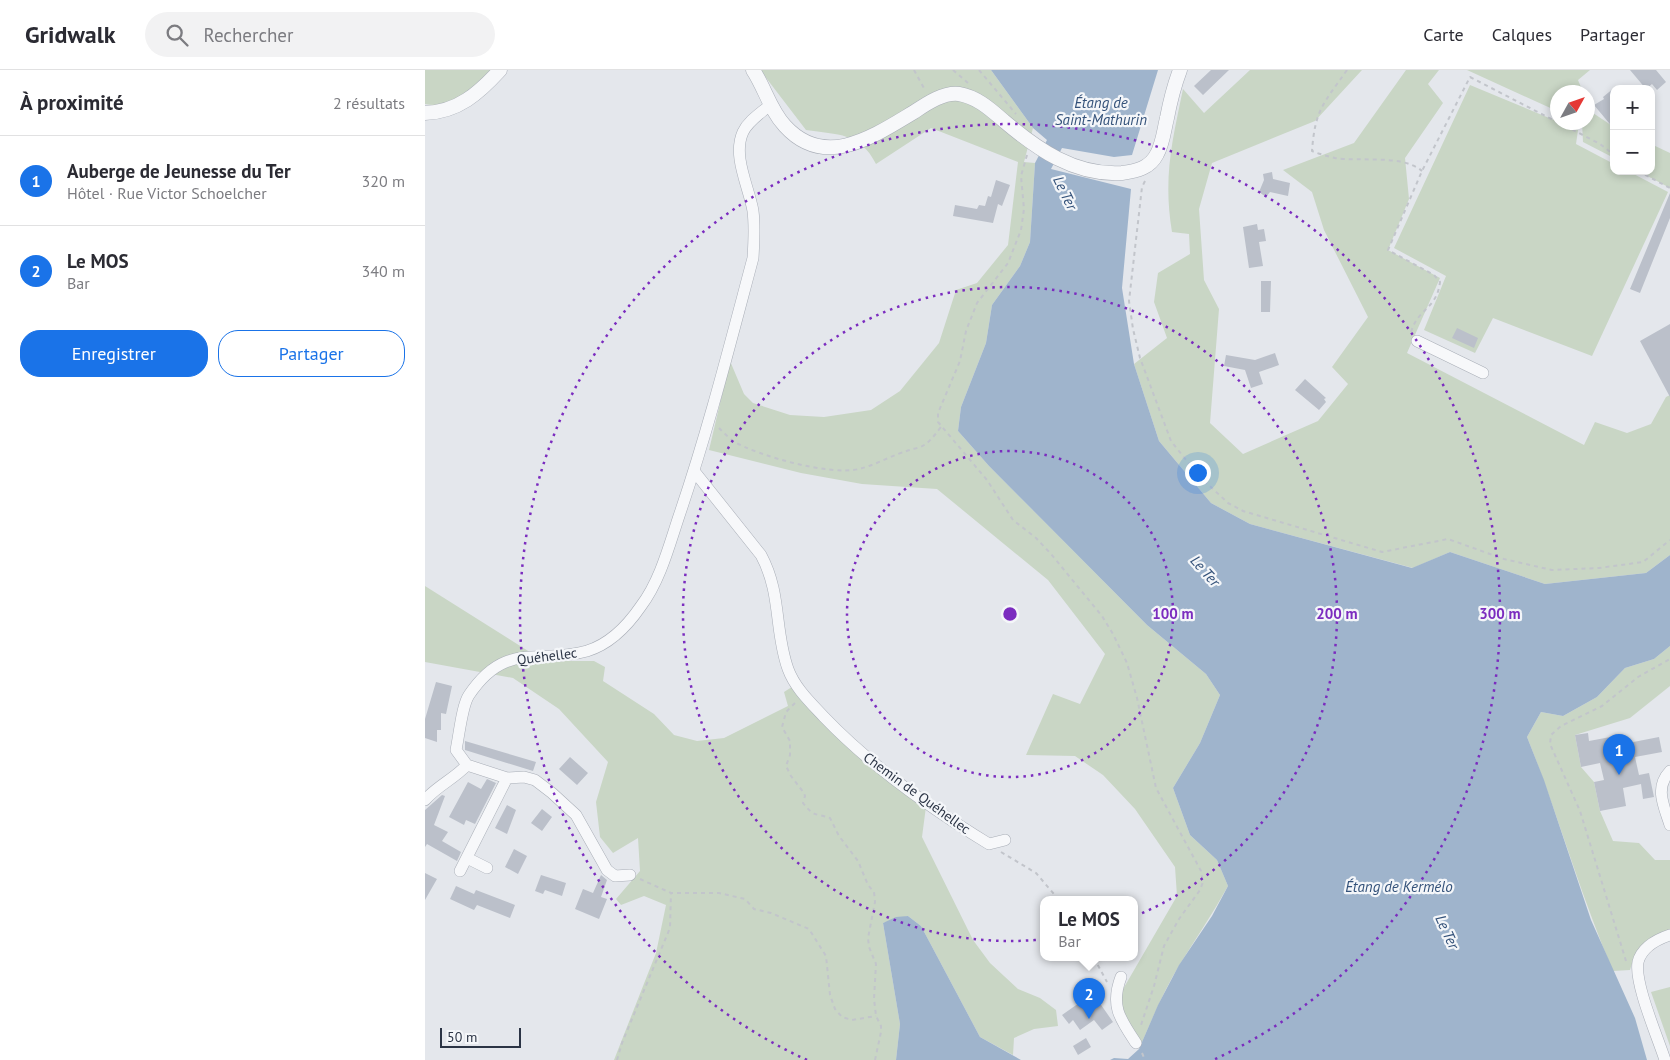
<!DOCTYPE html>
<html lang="fr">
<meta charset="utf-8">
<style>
body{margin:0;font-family:"PT Sans",sans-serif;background:#f2f2f3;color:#2b2b33}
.controls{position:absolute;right:15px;top:15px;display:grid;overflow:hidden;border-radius:10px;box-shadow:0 2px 8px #0003}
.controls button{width:45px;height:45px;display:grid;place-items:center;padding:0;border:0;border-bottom:1px solid #e1e1e2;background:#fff;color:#2b2b33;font:25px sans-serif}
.compass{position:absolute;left:1125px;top:15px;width:45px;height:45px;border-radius:50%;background:#fff;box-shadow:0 2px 8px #0003;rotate:50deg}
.scale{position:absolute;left:15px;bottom:12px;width:81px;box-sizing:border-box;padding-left:5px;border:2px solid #2b3445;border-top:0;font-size:14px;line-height:18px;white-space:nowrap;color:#2b3445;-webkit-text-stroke:4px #f4f6f9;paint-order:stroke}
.you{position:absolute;left:772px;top:402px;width:18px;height:18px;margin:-12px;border:4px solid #fff;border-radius:50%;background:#1a73e8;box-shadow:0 0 0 8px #1a73e833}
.badge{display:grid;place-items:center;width:32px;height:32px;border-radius:50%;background:#1a73e8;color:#fff;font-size:16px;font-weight:700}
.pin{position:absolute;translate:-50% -41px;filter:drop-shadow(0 1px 2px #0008)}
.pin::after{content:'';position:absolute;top:26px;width:18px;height:15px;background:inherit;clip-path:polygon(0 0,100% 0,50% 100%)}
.popup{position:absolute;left:615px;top:826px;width:98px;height:65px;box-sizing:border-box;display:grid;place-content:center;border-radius:10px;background:#fff;filter:drop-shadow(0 1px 4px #0005);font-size:16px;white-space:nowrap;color:#7c7c81}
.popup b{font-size:19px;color:#2b2b33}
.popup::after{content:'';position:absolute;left:50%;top:100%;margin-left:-10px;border:10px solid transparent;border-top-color:#fff}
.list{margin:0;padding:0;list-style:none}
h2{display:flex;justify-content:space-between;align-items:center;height:65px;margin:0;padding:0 20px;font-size:21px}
h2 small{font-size:16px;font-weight:400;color:#7c7c81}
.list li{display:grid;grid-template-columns:32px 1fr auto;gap:15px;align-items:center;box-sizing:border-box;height:90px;padding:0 20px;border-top:1px solid #e1e1e2}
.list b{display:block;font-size:19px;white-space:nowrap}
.list p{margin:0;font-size:16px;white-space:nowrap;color:#7c7c81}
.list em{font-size:16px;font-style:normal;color:#7c7c81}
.actions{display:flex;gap:10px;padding:15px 20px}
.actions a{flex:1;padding:11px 0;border:1px solid #1a73e8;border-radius:20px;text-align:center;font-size:18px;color:#1a73e8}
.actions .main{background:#1a73e8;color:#fff}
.icon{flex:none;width:28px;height:28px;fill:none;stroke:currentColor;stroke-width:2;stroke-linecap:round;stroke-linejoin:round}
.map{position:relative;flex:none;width:1245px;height:990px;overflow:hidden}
header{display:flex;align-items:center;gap:30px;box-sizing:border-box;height:70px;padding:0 25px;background:#fff;border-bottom:1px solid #e1e1e2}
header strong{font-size:24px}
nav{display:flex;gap:28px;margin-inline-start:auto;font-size:18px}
.search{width:350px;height:45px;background:#f2f2f3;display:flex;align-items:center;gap:12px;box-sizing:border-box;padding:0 18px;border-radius:28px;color:#7c7c81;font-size:19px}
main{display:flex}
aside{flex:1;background:#fff}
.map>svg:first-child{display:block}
.green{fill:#c9d6c5}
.water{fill:#9fb4cc}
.building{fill:#bbc0ca}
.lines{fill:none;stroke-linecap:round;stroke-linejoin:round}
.minor-casing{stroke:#a9aeb7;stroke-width:12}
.tertiary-casing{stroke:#a9aeb7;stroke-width:15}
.path{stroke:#c2c5cb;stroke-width:2;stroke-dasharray:4 4;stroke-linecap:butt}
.minor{stroke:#f7f8fa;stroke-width:11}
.tertiary{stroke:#f7f8fa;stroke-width:14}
.ring{fill:none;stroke:#7b2cbf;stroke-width:2.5;stroke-dasharray:2.5 5}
.labels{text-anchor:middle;stroke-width:4.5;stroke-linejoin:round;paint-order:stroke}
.street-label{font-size:14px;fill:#2b3445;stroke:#f4f6f9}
.water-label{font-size:15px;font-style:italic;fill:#34527a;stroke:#f4f6f9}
.centre{fill:#7b2cbf;stroke:#f4f6f9;stroke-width:2.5}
.ring-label{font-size:15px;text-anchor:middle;font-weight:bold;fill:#7b2cbf;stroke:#f4f6f9;stroke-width:4.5;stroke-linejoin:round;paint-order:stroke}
</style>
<header>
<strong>Gridwalk</strong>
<div class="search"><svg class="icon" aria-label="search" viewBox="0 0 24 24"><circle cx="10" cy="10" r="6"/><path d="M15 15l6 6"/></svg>Rechercher</div>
<nav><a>Carte</a><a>Calques</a><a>Partager</a></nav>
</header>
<main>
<aside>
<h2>À proximité<small>2 résultats</small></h2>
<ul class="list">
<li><span class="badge">1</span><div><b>Auberge de Jeunesse du Ter</b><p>Hôtel · Rue Victor Schoelcher</p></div><em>320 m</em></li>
<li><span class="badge">2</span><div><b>Le MOS</b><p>Bar</p></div><em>340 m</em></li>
</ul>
<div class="actions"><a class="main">Enregistrer</a><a>Partager</a></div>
</aside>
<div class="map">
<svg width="1245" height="990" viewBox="0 0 1245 990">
<rect width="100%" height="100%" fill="#e4e7ec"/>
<!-- green -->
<path class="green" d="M0,0H66C49,17 26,40 0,34Z
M335,0H566L608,58L599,92L610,93L605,172L595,196L567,235L561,273L536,337L533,361L564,396L722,555L781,604L795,625L775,673L748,718L765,765L792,790L803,816C788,843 771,868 755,894C739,920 727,949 715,977L712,966L695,949L694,926L752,826L750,797L710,739L678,705L650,686L601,685L628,624L655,634L680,584L623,510L512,419L437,414L376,403L284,380L305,291L319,324L328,333L365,345L399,347L446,340L475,321L514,273L531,220L552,213L583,175L593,92L506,58L451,94C435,62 413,65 381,60Z
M825,0H937L890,51L787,93L774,139L779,210L794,239L785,353L818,384L893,351L923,314L907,297L943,247L899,160L887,122L858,100L929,73L981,0H1014L1003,14L1018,33L980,88L984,129L963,180L1015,208L982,283L1159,375L1170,352L1202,363L1226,354L1241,327L1245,325V485L1221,503L1120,514L1025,482L988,498L825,454L786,433L734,371L709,294L742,268L729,232L733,203L765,184L764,164L747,162C738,108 747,72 758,19L779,43Z
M1042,0H1165L1153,10L1158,22H1132V41Z
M1045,15L1153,60L1151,74L1189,94V101H1203L1243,122L1167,286L1068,248L1050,283L999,260L1021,206L969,178Z
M1163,34L1168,43L1189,57V88L1158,72L1157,53L1162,52Z
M1226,74L1245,83V118L1213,101H1226Z
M0,516L119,591H169L180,597L178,611L229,644L249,665L272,671L299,668L363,636L359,622L370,615L421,670L502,729L497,767L548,870L565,893L593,919L615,928L631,940L633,956L609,959L589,968L588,985L555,967L496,856L483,846L458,853L475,954L471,990H189L231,883L241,835L219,826L196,835L191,829L215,801L213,768L188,783L175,767L171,732L183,692L134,639L88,608L0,592Z
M1245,576V616L1205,648L1150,665L1156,697L1169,712L1175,741L1188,771L1214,773L1230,790H1245V860C1221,869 1213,875 1205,900L1188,901C1155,824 1133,744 1102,667L1116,642L1138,646L1172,627L1200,598L1229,589Z
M1245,917V976L1226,922Z"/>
<!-- water -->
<path class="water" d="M566,0H733L707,85L689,87L637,78L626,99L706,119L697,218L709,294L734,371L786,433L825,454L987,498L1025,482L1120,514L1221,503L1245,485V576L1229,589L1200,598L1172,627L1138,646L1116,642L1102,667L1119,710L1166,850L1210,948L1222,990H685L689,988L703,989L714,979L733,935L754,895L787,846L803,816L792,790L765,765L748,718L775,673L795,625L781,604L722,555L564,396L533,361L536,337L561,273L567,235L595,196L605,172L610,93L622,70L608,58Z
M483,846L496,856L555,967L596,990H471L475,954L458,853L471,847Z"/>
<!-- building -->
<path class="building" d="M786,0H804L778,25L769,16Z
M1205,0H1231L1241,12L1232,20L1227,14L1221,19Z
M1189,18V59L1169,35L1179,29L1178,27Z
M847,102L848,109L865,113L863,126L845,122L841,127L834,122L839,110L838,104Z
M571,110L585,115L577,136L573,134L568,153L528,146L530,135L552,139L554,135L560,136L563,126L566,127Z
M1245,123V148L1215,223L1205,219Z
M832,154L833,160L839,159L841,171L834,172L838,196L824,198L818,157Z
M836,211H846L845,242H836Z
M1245,254V327L1215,271Z
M1032,258L1053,268L1049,278L1027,268Z
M850,283L854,295L834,302L838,314L826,318L820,300L799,296L801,285L830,290Z
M880,309L901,328L899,329L901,332L894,340L870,320Z
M11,612L27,616L21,644L16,643V660H12V672L0,668V649Z
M1163,663L1164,671L1196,665L1198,674L1234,667L1237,682L1210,687L1214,705L1224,703L1229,727L1218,729L1216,714L1198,718L1201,736L1175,741L1169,712L1179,710L1175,693L1156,697L1150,665Z
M40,671L111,692L108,701L40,680Z
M145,687L163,703L152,715L134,699Z
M62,709L71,713L50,754L41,750L39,755L24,747L43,712L56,719Z
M17,725L20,726L9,755L23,762L17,771L36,782L32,791L2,774L0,777V740Z
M82,735L91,740L82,764L70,758Z
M117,739L127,747L117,761L106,753Z
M89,779L102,786L93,804L80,797Z
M0,803L12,809L0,830Z
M116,805L141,813L137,826L120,820L118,824L110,821Z
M176,805L182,810L176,827L182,829L174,849L150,839L158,819L168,823Z
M31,816L49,824L51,820L90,835L85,848L52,835L49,840L25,829Z
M664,926L669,932L672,929L688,952L677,960L669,950L655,960L648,950L644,954L637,945Z
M661,968L666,977L653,985L648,976Z"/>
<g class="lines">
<defs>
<path id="minor" d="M992,271L1058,303
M269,401L336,485C357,524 349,560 363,599C370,618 385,632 399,647C447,697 505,738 564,774L580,770
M42,695L82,708L99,707L110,710L127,723L151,745L182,800L190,806L205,805
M1245,701C1229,718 1239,736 1245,755
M0,730C12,716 29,709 42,695L31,680C34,666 37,635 44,625C81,570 112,595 162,581C185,574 203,555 216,536C235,511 244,476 254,446C283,361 305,274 328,188C329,172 330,157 328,141C324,117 307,86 318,62C323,51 336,43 345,35
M42,788L62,798
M35,801L82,708
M696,907C685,936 695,949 711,973
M1240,990C1233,968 1209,913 1213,892C1217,877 1233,869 1245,865"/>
<path id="tertiary" d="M328,0C340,18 345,40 360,56C400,100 449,66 489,42C501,34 518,22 534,24C552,27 565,39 579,51C612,79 650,106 697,103C712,101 725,98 732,84C738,73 739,60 742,48C745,32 749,16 755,0
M0,43C33,42 54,23 75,0"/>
</defs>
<!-- minor casing -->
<use href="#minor" class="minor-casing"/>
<!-- tertiary casing -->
<use href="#tertiary" class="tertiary-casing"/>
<!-- path -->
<path class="path" d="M489,0L500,20
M528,0L543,13
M554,0L591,44
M922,0C899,33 890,39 887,81C894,84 902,86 910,88C935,92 977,84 997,101
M1133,52L1175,74L1189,85
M602,85L596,106L599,139L596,160L583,193L552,233L541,261L535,291L513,343V352L562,410L588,450L611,468L626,484L677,546L688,564L702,593L712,628L731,718L776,801L778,812L775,820L754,849L739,876L729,916L715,958
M1213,101L1245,118
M720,111L717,117L704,231L708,259L715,288L746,371L773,405L803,433L818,441L957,482L1023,469L1079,489L1127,500L1174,498L1218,492L1245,470
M986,262C993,238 1012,239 1015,212L1009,205L963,180L997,101L1045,7L1132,52
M294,358C298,362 303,367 308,371C333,386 405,406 434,399C447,396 460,389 473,384C499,374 497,382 516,357
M370,633L361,642L357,657L365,671V685L361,696L366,706L379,723L380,726L378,733C389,747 390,743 405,748L414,766L433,791L443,815L449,822L450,832L443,868L444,877L451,894L449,929L451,946L456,956V962L450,990
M576,782L611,803L634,830
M215,809L246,823H294L320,829L329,839L346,843L384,859L401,886L405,925L410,939L417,947L427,950L451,946
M669,888L682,912
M1201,891L1155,741L1125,674L1126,665L1136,656L1177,636L1213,607L1245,589
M717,983L720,990
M192,990L197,973L245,858L246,823"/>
<!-- minor -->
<use href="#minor" class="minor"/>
<!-- tertiary -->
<use href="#tertiary" class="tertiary"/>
</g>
<!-- distance rings -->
<g class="ring">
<circle cx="585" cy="544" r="163"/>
<circle cx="585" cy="544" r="327"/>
<path d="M382 990A490 490 0 1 1 788 990"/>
</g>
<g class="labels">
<!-- street labels -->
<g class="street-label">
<text transform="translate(122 586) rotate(-7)" y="5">Quéhellec</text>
<text transform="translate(492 723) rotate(36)" y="5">Chemin de Quéhellec</text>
</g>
<!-- water labels -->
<g class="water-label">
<text x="676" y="38">Étang de<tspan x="676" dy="17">Saint-Mathurin</tspan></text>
<text transform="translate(640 123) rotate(64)" y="5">Le Ter</text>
<text transform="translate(780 501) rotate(48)" y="5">Le Ter</text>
<text x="974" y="822">Étang de Kermélo</text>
<text transform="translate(1022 862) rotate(65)" y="5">Le Ter</text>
</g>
</g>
<circle cx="585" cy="544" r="8" class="centre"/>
<g class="ring-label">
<text x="748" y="549">100 m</text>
<text x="912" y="549">200 m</text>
<text x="1075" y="549">300 m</text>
</g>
</svg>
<div class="controls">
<button>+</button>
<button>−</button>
</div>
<svg class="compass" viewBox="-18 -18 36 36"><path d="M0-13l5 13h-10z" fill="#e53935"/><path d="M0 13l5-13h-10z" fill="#7c7c81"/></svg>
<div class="scale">50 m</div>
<div class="you"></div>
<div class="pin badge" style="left:1194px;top:705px">1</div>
<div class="pin badge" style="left:664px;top:949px">2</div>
<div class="popup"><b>Le MOS</b>Bar</div>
</div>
</main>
